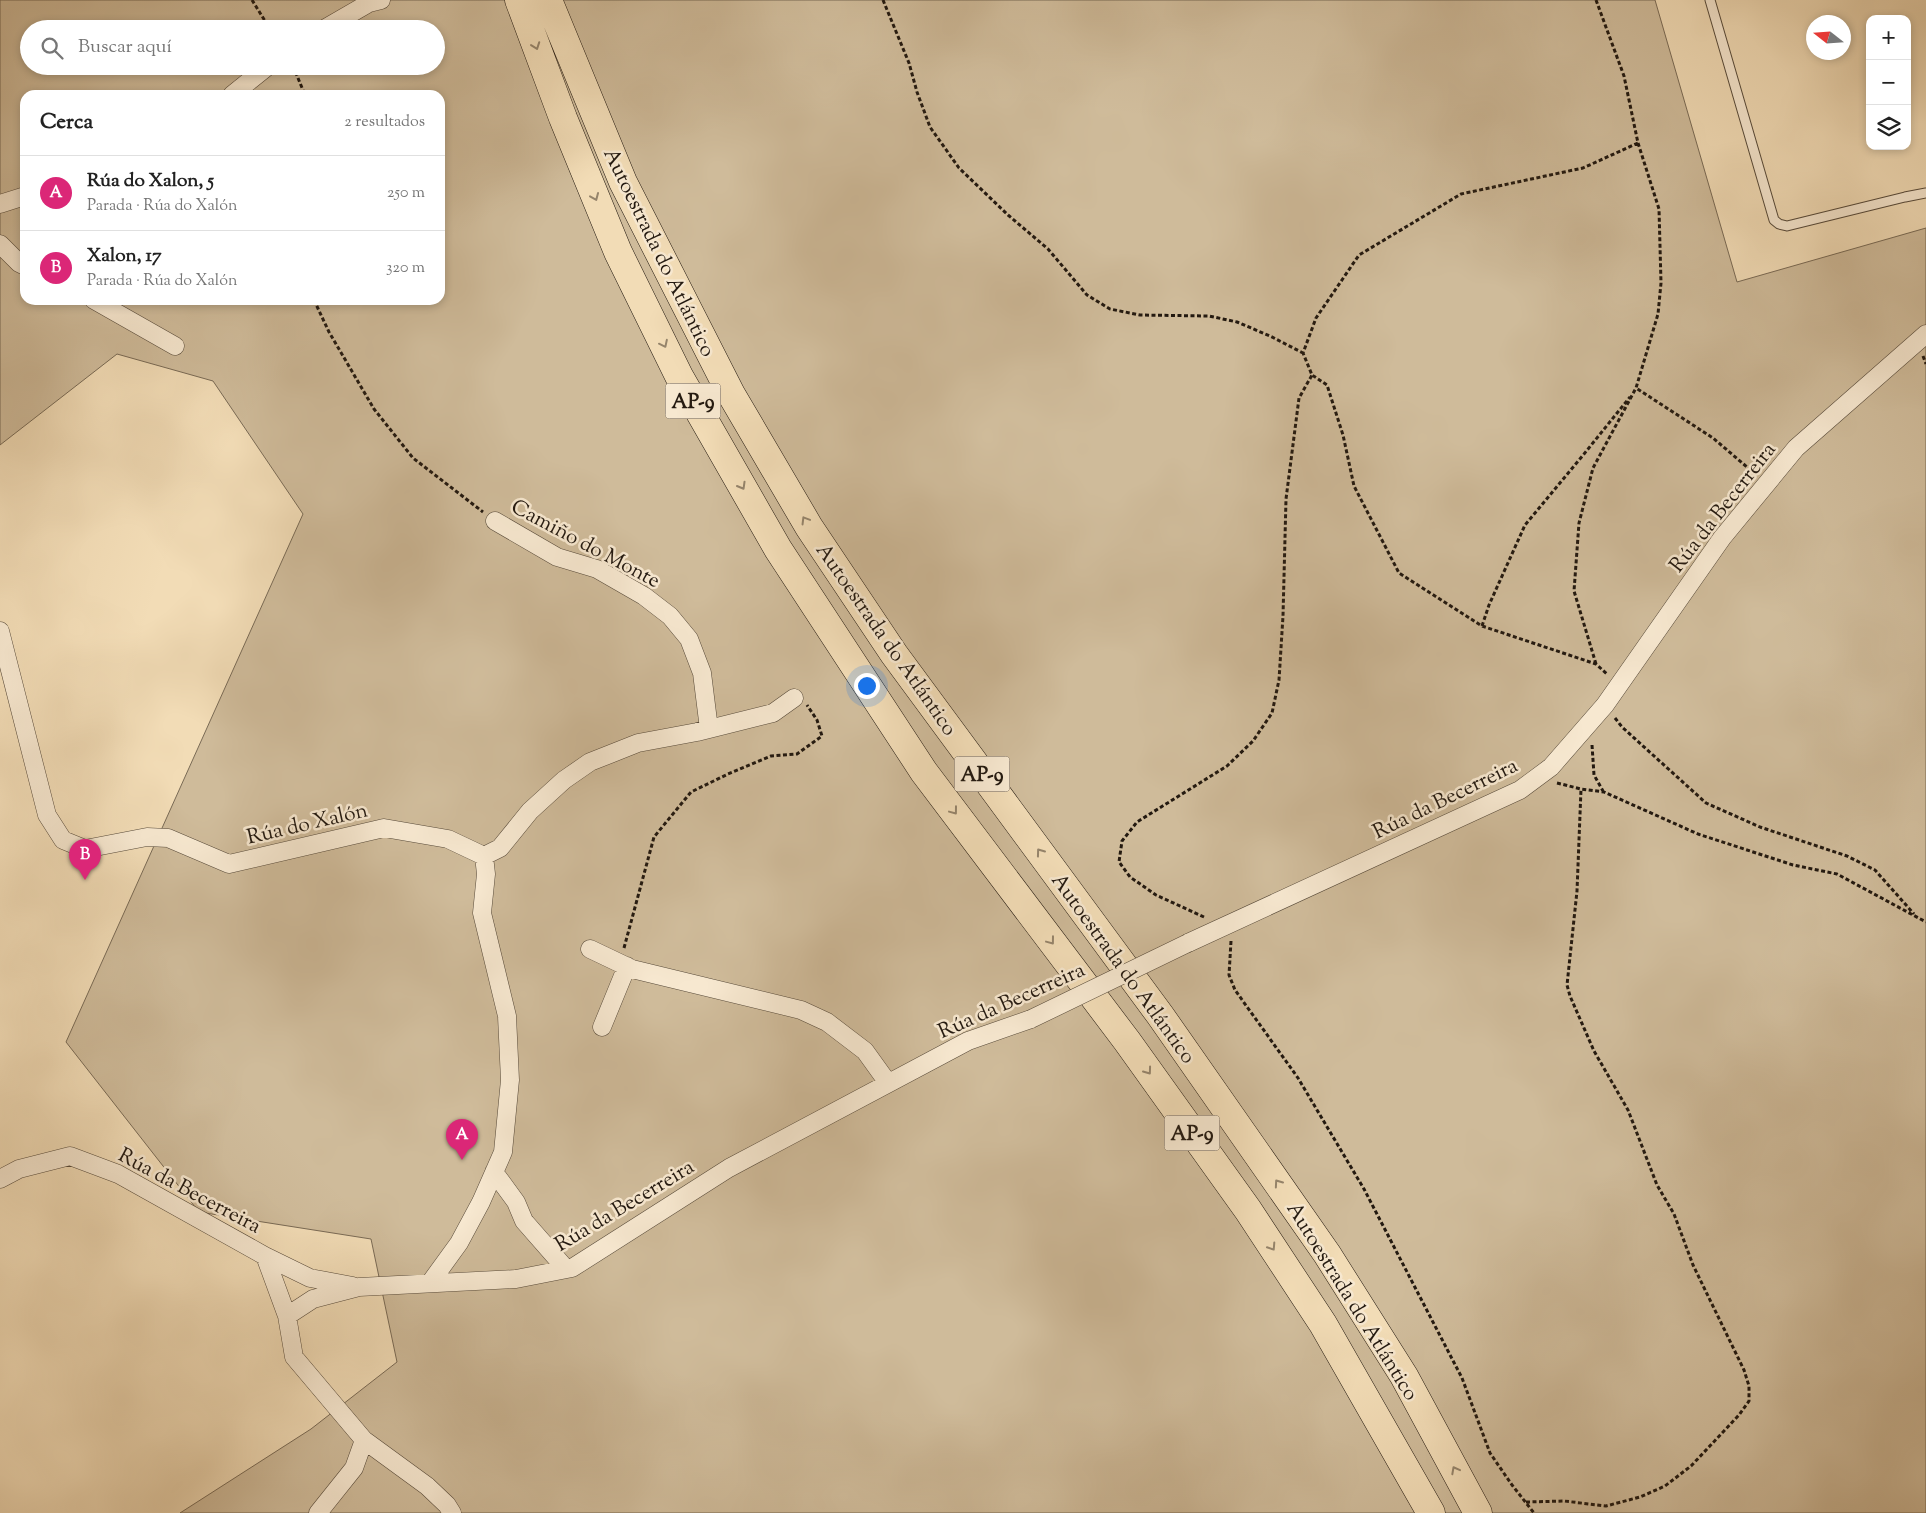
<!DOCTYPE html>
<html lang="es">
<meta charset="utf-8">
<style>
body{margin:0;font-family:"Sorts Mill Goudy",serif;background:#f2f2f2;color:#222}
.controls{position:absolute;right:15px;top:15px;display:grid;overflow:hidden;border-radius:10px;box-shadow:0 2px 8px #0003}
.controls button{width:45px;height:45px;display:grid;place-items:center;padding:0;border:0;border-bottom:1px solid #e0e0e0;background:#fff;color:#222;font:25px sans-serif}
.compass{position:absolute;left:1806px;top:15px;width:45px;height:45px;border-radius:50%;background:#fff;box-shadow:0 2px 8px #0003;rotate:287deg}
.you{position:absolute;left:866px;top:685px;width:18px;height:18px;margin:-12px;border:4px solid #fff;border-radius:50%;background:#1a73e8;box-shadow:0 0 0 8px #1a73e833}
.badge{display:grid;place-items:center;width:32px;height:32px;border-radius:50%;background:#db2777;color:#fff;font-size:16px;font-weight:700}
.pin{position:absolute;translate:-50% -41px;filter:drop-shadow(0 1px 2px #0008)}
.pin::after{content:'';position:absolute;top:26px;width:18px;height:15px;background:inherit;clip-path:polygon(0 0,100% 0,50% 100%)}
.list{margin:0;padding:0;list-style:none}
h2{display:flex;justify-content:space-between;align-items:center;height:65px;margin:0;padding:0 20px;font-size:21px}
h2 small{font-size:16px;font-weight:400;color:#767676}
.list li{display:grid;grid-template-columns:32px 1fr auto;gap:15px;align-items:center;box-sizing:border-box;height:75px;padding:0 20px;border-top:1px solid #e0e0e0}
.list b{display:block;font-size:19px;white-space:nowrap}
.list p{margin:0;font-size:16px;white-space:nowrap;color:#767676}
.list em{font-size:16px;font-style:normal;color:#767676}
.icon{flex:none;width:28px;height:28px;fill:none;stroke:currentColor;stroke-width:2;stroke-linecap:round;stroke-linejoin:round}
.map{position:relative;flex:none;width:1926px;height:1513px;overflow:hidden}
.search{position:absolute;background:#fff;box-shadow:0 2px 8px #0003;left:20px;top:20px;width:425px;height:55px;display:flex;align-items:center;gap:12px;box-sizing:border-box;padding:0 18px;border-radius:28px;color:#767676;font-size:19px}
.panel{position:absolute;background:#fff;box-shadow:0 2px 8px #0003;left:20px;top:90px;width:425px;height:215px;border-radius:15px}
.map>svg:first-child{display:block}
.green{fill:#cfbb9a;stroke:#796a55;fill-rule:evenodd}
.lines{fill:none;stroke-linecap:round;stroke-linejoin:round}
.lane-casing{stroke:#574a3a;stroke-width:11}
.street-casing{stroke:#574a3a;stroke-width:19}
.highway-casing{stroke:#231910;stroke-width:29}
.path{stroke:#231910;stroke-width:3;stroke-dasharray:4 2.5;stroke-linecap:butt}
.lane{stroke:#f7e8d0;stroke-width:9}
.street{stroke:#f7e8d0;stroke-width:18}
.highway{stroke:#f2dcb6;stroke-width:28}
.street-bridge-casing{stroke:#574a3a;stroke-width:19;stroke-linecap:butt}
.street-bridge{stroke:#f7e8d0;stroke-width:18}
.oneway{stroke:#95846b}
.labels{text-anchor:middle;stroke-width:5;stroke-linejoin:round;paint-order:stroke}
.shield{fill:#f7e8d0;stroke:#63574a;stroke-width:1}
.shield-label{font-size:20px;font-weight:bold;fill:#231910}
.street-label{font-size:21px;fill:#231910;stroke:#f7e8d0}
</style>
<div class="map">
<svg width="1926" height="1513" viewBox="0 0 1926 1513">
<rect width="100%" height="100%" fill="#f2dcb6"/>
<filter id="stains"><feTurbulence type="fractalNoise" baseFrequency=".004" numOctaves="4"/><feColorMatrix values="0 0 0 0 .2 0 0 0 0 .09 0 0 0 0 .02 0 0 0 .5 -.17"/></filter>
<radialGradient id="worn" r=".72"><stop offset=".6" stop-color="#630" stop-opacity="0"/><stop offset="1" stop-color="#630" stop-opacity=".3"/></radialGradient>
<!-- green -->
<path class="green" d="M0,0H1655L1737,282L1926,228V1513H180L311,1429L397,1362L371,1239L199,1212L66,1042L303,514L213,381L117,354L0,445ZM29,29H436V66H29ZM25,95H440V300H25Z"/>
<g class="lines">
<defs>
<path id="lane" d="M1710,0L1774,220L1779,224L1787,226L1905,197L1926,193"/>
<path id="street" d="M324,29L369,3L381,0
M232,95L268,66
M0,204L25,196
M0,244L19,263L25,266
M94,300L175,346
M495,521L557,557L597,569L644,596L670,616L689,639L702,673L709,729
M0,631L47,815L63,840L85,849L147,837L168,838L229,864L384,828L448,839L484,856L486,874L482,913L507,1016L510,1080L503,1152L481,1202L459,1243L430,1283
M484,856L500,848L530,811L564,780L590,762L638,743L697,732L773,713L794,698
M1188,943L1520,790L1551,767L1605,705L1722,538L1796,448L1926,334
M590,949L632,969L801,1010L827,1022L865,1051L888,1083
M602,1027L627,966
M494,1172L516,1202L524,1221L566,1269
M0,1179L19,1169L70,1156L118,1174L265,1256L310,1278L353,1286
M265,1256L287,1316L294,1357L364,1440L427,1486L447,1505L452,1513
M287,1316L313,1299L359,1287L516,1279L572,1268L729,1168L968,1041L1031,1019
M318,1513L354,1468L364,1440"/>
<path id="highway" d="M519,0L563,118L618,252L679,376L778,549L924,772L1127,1041L1248,1210L1323,1324L1431,1513
M548,0L623,182L731,394L809,527L894,654L1160,1015L1327,1254L1404,1376L1478,1513"/>
</defs>
<!-- lane casing -->
<use href="#lane" class="lane-casing"/>
<!-- street casing -->
<use href="#street" class="street-casing"/>
<!-- highway casing -->
<use href="#highway" class="highway-casing"/>
<!-- path -->
<path class="path" d="M252,0L270,29
M883,0L909,63L917,92L930,127L959,168L1008,215L1048,249L1087,295L1110,309L1140,315L1209,316L1237,322L1270,336L1303,353
M1596,0L1624,76L1638,143L1583,168L1461,194L1359,255L1316,318L1303,353L1312,375L1327,385L1343,435L1354,486L1399,573L1482,626L1596,664L1608,675
M293,66L305,95
M1638,143L1659,209L1661,283L1658,314L1636,388L1713,438L1754,473
M314,300L329,332L374,409L413,458L483,512
M1923,356L1926,364
M1482,626L1489,605L1525,525L1584,454L1630,397
M1596,664L1574,591L1579,523L1593,468L1636,388
M1615,718L1622,727L1706,803L1760,827L1847,856L1875,870L1914,914
M1592,745L1594,775L1603,791
M1557,783L1581,789L1604,792L1698,834L1793,865L1837,874L1926,922
M1204,917L1156,895L1130,877L1119,862L1122,841L1137,822L1227,766L1253,741L1272,713L1279,680L1283,616L1286,499L1299,398L1312,375
M1231,941L1229,975L1235,990L1298,1078L1364,1189L1462,1378L1490,1453L1512,1485L1534,1513
M624,948L654,837L691,792L728,774L771,756L797,754L822,736L817,720L807,705
M1526,1502L1564,1501L1606,1506L1640,1497L1665,1486L1691,1466L1739,1415L1749,1401V1386L1744,1370L1693,1265L1674,1214L1657,1185L1628,1110L1594,1051L1570,996L1567,985L1577,891L1581,789"/>
<!-- lane -->
<use href="#lane" class="lane"/>
<!-- street -->
<use href="#street" class="street"/>
<!-- highway -->
<use href="#highway" class="highway"/>
<defs>
<path id="street-bridge" d="M1031,1019L1188,943"/>
</defs>
<!-- street-bridge casing -->
<use href="#street-bridge" class="street-bridge-casing"/>
<!-- street-bridge -->
<use href="#street-bridge" class="street-bridge"/>
</g>
<!-- one-way arrows -->
<defs><path id="oneway-chevron" d="M-2-3.5L2.5 0L-2 3.5" fill="none" stroke-width="1.6" stroke-linecap="round" stroke-linejoin="round" transform="scale(1.25)"/></defs>
<g class="oneway">
<use href="#oneway-chevron" transform="translate(536 46) rotate(70)"/>
<use href="#oneway-chevron" transform="translate(595 197) rotate(67)"/>
<use href="#oneway-chevron" transform="translate(664 344) rotate(64)"/>
<use href="#oneway-chevron" transform="translate(742 486) rotate(60)"/>
<use href="#oneway-chevron" transform="translate(805 520) rotate(-121)"/>
<use href="#oneway-chevron" transform="translate(954 811) rotate(53)"/>
<use href="#oneway-chevron" transform="translate(1040 852) rotate(-126)"/>
<use href="#oneway-chevron" transform="translate(1051 941) rotate(53)"/>
<use href="#oneway-chevron" transform="translate(1148 1071) rotate(54)"/>
<use href="#oneway-chevron" transform="translate(1278 1183) rotate(-125)"/>
<use href="#oneway-chevron" transform="translate(1272 1247) rotate(57)"/>
<use href="#oneway-chevron" transform="translate(1455 1470) rotate(-118)"/>
</g>
<g class="labels">
<!-- shield labels -->
<g class="shield">
<rect x="665.5" y="383.5" width="55" height="35" rx="4"/>
<rect x="954.5" y="756.5" width="55" height="35" rx="4"/>
<rect x="1164.5" y="1115.5" width="55" height="35" rx="4"/>
</g>
<g class="shield-label">
<text x="693" y="408">AP-9</text>
<text x="982" y="781">AP-9</text>
<text x="1192" y="1140">AP-9</text>
</g>
<!-- street labels -->
<g class="street-label">
<text transform="translate(660 252) rotate(64)" y="7">Autoestrada do Atlántico</text>
<text transform="translate(1722 507) rotate(-52)" y="7">Rúa da Becerreira</text>
<text transform="translate(586 543) rotate(28)" y="7">Camiño do Monte</text>
<text transform="translate(887 639) rotate(55)" y="7">Autoestrada do Atlántico</text>
<text transform="translate(1445 798) rotate(-26)" y="7">Rúa da Becerreira</text>
<text transform="translate(307 823) rotate(-13)" y="7">Rúa do Xalón</text>
<text transform="translate(1124 968) rotate(54)" y="7">Autoestrada do Atlántico</text>
<text transform="translate(1011 1000) rotate(-24)" y="7">Rúa da Becerreira</text>
<text transform="translate(190 1190) rotate(28)" y="7">Rúa da Becerreira</text>
<text transform="translate(624 1205) rotate(-31)" y="7">Rúa da Becerreira</text>
<text transform="translate(1353 1301) rotate(58)" y="7">Autoestrada do Atlántico</text>
</g>
</g>
<rect width="100%" height="100%" filter="url(#stains)"/>
<rect width="100%" height="100%" fill="url(#worn)"/>
</svg>
<div class="controls">
<button>+</button>
<button>−</button>
<button><svg class="icon" aria-label="layers" viewBox="0 0 24 24"><path d="M12 4l9 5-9 5-9-5zM3 14l9 5 9-5"/></svg></button>
</div>
<svg class="compass" viewBox="-18 -18 36 36"><path d="M0-13l5 13h-10z" fill="#e53935"/><path d="M0 13l5-13h-10z" fill="#767676"/></svg>
<div class="you"></div>
<div class="pin badge" style="left:462px;top:1160px">A</div>
<div class="pin badge" style="left:85px;top:880px">B</div>
<div class="search"><svg class="icon" aria-label="search" viewBox="0 0 24 24"><circle cx="10" cy="10" r="6"/><path d="M15 15l6 6"/></svg>Buscar aquí</div>
<section class="panel">
<h2>Cerca<small>2 resultados</small></h2>
<ul class="list">
<li><span class="badge">A</span><div><b>Rúa do Xalon, 5</b><p>Parada · Rúa do Xalón</p></div><em>250 m</em></li>
<li><span class="badge">B</span><div><b>Xalon, 17</b><p>Parada · Rúa do Xalón</p></div><em>320 m</em></li>
</ul>
</section>
</div>
